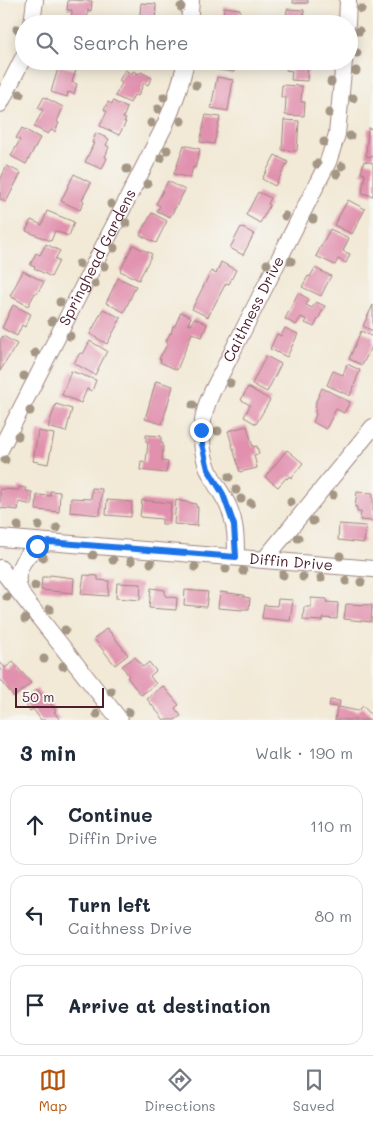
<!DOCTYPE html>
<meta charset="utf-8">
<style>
body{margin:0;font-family:Mali,sans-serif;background:#f2f2f3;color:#1f2937}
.scale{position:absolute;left:15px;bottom:12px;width:89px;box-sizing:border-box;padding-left:5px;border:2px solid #4a1f2b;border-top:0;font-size:14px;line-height:18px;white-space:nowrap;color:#4a1f2b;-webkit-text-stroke:4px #f6f6f2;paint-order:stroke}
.stop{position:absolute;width:15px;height:15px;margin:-11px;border:4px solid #1a73e8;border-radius:50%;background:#fff}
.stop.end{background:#1a73e8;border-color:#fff;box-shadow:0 1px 5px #0008}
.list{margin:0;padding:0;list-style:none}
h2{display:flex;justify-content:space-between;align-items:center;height:65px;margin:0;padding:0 20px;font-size:21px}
h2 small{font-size:16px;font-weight:400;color:#747a83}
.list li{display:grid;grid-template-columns:32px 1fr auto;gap:15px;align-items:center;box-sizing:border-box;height:80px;margin:0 10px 10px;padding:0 10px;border:1px solid #e0e1e3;border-radius:15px}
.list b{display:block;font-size:19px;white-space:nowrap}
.list p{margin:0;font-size:16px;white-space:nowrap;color:#747a83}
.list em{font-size:16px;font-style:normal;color:#747a83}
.icon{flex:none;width:28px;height:28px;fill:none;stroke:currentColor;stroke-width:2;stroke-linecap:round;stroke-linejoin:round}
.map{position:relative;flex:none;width:373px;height:720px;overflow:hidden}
.search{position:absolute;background:#fff;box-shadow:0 2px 12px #0003;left:15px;right:15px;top:15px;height:55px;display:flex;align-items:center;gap:12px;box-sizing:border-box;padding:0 18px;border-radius:28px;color:#747a83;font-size:19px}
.sheet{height:335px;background:#fff}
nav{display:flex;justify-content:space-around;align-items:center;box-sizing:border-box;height:70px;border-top:1px solid #e0e1e3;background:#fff;font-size:14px;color:#747a83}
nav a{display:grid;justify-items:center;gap:2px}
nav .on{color:#b45309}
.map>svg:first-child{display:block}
.building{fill:#e190ad}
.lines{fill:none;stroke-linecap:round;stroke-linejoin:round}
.minor-casing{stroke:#9e8480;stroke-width:18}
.minor{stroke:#fff;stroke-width:16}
.tree{fill:#a49684}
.route{stroke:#1a73e8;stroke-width:6}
.labels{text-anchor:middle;stroke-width:4.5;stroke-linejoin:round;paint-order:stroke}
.street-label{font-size:15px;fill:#4a1f2b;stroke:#f6f6f2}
</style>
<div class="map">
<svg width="373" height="720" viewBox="0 0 373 720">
<rect width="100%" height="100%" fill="#f6f6f2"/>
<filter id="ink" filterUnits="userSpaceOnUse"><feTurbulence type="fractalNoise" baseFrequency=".02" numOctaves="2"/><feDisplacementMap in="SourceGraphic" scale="10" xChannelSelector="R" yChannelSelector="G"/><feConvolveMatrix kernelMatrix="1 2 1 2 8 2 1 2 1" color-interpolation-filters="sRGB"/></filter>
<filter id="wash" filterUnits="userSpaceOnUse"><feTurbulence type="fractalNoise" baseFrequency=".0096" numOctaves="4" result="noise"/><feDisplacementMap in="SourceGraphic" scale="20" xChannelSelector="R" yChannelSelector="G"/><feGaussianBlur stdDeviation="1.12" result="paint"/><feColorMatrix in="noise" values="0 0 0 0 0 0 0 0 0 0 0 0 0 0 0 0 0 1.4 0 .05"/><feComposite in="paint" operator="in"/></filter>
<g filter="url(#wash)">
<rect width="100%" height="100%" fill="#f2e9d6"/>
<g id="blocks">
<!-- building -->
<path class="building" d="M68,0L92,1L91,11L88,10L87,22L71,21L72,10H67Z
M293,0H308V3H293Z
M141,3L156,4L155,24H139Z
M224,7L240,9V24H222Z
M287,9L304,10L303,20L314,21V24H293V22H286Z
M65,61H83V65Z
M133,61H148L147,67L132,66Z
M218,61H241V68L235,67L234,72L218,70Z
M293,61H308L307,81L291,80L292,71L286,70L287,63L292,64Z
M59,65L76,70L72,82L77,84L74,94L68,92L67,97L51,92Z
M125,70L132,74L133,71L139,74L141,72L152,78L148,85L144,83L138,96L134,95L130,103L115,96L122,83L119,81Z
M217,77L233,80L228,111L211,108Z
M282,85L302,86L301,102H305L304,116L285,115L286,97H281Z
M44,97L63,107L57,122L59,123L55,132L51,130L48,134L34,127L43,110L38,108Z
M113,101L127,108L123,118L126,119L124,122H126L119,135L100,126L107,111L104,110L108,102L112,104Z
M206,115L220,117L214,144L200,142Z
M284,120L299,121L297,151L282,150Z
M22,128L40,138L26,164L11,156L20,140L16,138Z
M368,128L373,129V157L366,156Z
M96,133L109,139L106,145L109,147L105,157L107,158L102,169L85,162L94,143H92Z
M184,145L200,149L195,168L193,167L190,178L174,174Z
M275,155L288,162L275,186L262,179Z
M364,161L373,163V196L362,193L365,174L361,173Z
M7,166L21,173L6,202L0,199V180Z
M74,174L91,183L82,200L84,201L80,210L61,201Z
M168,181L185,190L170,217L157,211L160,206L156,204Z
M258,192L271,198L268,204L270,205L260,223L246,215Z
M348,200L365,209L352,234L334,225Z
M47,211L74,222L69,236L55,231L51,241L26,231L31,220L42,225Z
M152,213L167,221L156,243L140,235Z
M241,227L254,234L243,255L230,248Z
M330,229L349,238L343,251L350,254L346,263L338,259L335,265L316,256Z
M46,244L60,251L55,259L59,261L51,277L34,268L35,267L30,265L36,253L40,255Z
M133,245L152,254L139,280L120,271Z
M221,262L236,270L229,284L226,283L208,317L192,309L211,271L216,274Z
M315,268L331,276L321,296L302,287L308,276L310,277Z
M23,271L44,282L37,294L35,293L28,306L10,296Z
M118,278L136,286L124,312L106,303Z
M298,293L309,299L306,305L312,308L316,302L325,306L314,327L305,323L307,320L301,317L296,325L285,319Z
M13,305L31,314L25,327L22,325L17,336L2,328Z
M373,305V331L363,326Z
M103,309L121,318L107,344L90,334Z
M181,312L191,317L188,324L191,325L194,318L207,324L202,337L192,333L177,370L160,362L161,359H159L168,343L166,342L170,333L171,334L173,326H175Z
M285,328L298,334L287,357L270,349L277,334L281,336Z
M361,331L373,337V345L362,365L349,359Z
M3,336L17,344L0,371V340Z
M90,341L107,351L95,375L74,363L80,353L83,354Z
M266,356L281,364L267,392L252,384Z
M347,364L360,370L350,396L327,385L333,371L343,375Z
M71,371L96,380L92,391L87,389L81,403L62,395Z
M156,381L173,386L162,424L145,419Z
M248,387L270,400L256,424L244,417L250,405L241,400Z
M322,388L350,402L344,413L336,409L326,429L313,422L316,414L315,413L316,401Z
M56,404L72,409L66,432L48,427Z
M247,426L253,447L257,446L259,454L254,455L257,468L240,472L228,431Z
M38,431L54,434L48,464L33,461Z
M146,435L161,436V443H163V449L162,461L168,462L166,473L140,470L141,461L146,462L148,442H146Z
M287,450L303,463L291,478L289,476L287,479L286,478L278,487L265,477Z
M19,487L26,488V491L32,492V505L19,502L18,510L0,508V489L19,490Z
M92,488L102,489L100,515L70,512L71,498L91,499Z
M50,491L60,492L59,512L36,510L37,495L50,496Z
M357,492L373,493V521L360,520L361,512H357V507H355Z
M107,500L132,502L131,517L106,515Z
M142,500L171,503L169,524H162V519L140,517Z
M176,500L196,504V507H198L197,526L174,524Z
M339,524L366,526L364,543L338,540Z
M50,575L74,578L73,593L41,590L42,577H49Z
M84,575L98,576V580L109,581L108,596L81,594Z
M117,583L141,584L140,600L116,598Z
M151,588L165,590V596L177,598L176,610L149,608Z
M185,590L208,592L206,607L184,605Z
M220,592L244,595V597L250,598L249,609H242V610L218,608Z
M311,598L327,599L326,602L338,603L337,619L323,618V621L303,620L304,607H311Z
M278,599L293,600L290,621L262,618L264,605L277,606Z
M346,604L372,605L371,622L344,619Z
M107,628L128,655L115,665L94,639Z
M135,657L143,667L149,662L156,671L150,676L156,684L141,695L127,677L129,676L122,666Z
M0,662L5,668L13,662L31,683L14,697L0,679Z
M163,686L179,705L175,708L181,716L175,720H164L147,699Z
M37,689L45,700L47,699L56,711L54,712L60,720H41L33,709L30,711L23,700Z
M330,700L340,701L339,707L358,711L363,706L373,717L370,720H335L337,707L329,706Z"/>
</g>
</g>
<g filter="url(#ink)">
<use href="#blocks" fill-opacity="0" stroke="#9e8480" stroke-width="1"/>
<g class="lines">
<defs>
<g id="minor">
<path d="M32,24L35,0"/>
<path d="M189,24L191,0"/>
<path d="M347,24L348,0"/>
<path d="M0,104L24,56"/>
<path id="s1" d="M0,450L164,127C174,105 181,84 186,61"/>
<path id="s2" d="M0,538L373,569"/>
<path id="s3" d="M236,557C236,540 236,524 229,508C225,498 219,490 214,481C198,453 198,421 212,392L328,162L337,134L344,61"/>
<path d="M264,560L373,427"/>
<path d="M0,568L120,720"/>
<path d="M22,594C9,574 28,547 49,542"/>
</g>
</defs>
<!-- minor casing -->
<use href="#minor" class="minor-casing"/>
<!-- minor -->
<use href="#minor" class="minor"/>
</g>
<!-- trees -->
<g class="tree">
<circle cx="181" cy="7" r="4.5"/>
<circle cx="361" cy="9" r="4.5"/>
<circle cx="17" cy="29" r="4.5"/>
<circle cx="359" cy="31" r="4.5"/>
<circle cx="357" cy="53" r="4.5"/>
<circle cx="356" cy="71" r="4.5"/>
<circle cx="331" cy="82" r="4.5"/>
<circle cx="196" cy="85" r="4.5"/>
<circle cx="20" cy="94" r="4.5"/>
<circle cx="164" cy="97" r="4.5"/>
<circle cx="353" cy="98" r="4.5"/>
<circle cx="158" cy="109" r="4.5"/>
<circle cx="329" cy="113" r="4.5"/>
<circle cx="181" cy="121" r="4.5"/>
<circle cx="151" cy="123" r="4.5"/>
<circle cx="350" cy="136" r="4.5"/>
<circle cx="324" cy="142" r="4.5"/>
<circle cx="167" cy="150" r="4.5"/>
<circle cx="161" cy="158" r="4.5"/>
<circle cx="317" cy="164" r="4.5"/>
<circle cx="342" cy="166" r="4.5"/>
<circle cx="127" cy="169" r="4.5"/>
<circle cx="337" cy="174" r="4.5"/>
<circle cx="147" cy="184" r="4.5"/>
<circle cx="111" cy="204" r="4.5"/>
<circle cx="285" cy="216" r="4.5"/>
<circle cx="313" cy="219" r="4.5"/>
<circle cx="126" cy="223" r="4.5"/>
<circle cx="114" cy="248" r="4.5"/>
<circle cx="291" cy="261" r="4.5"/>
<circle cx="79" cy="264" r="4.5"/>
<circle cx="267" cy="264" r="4.5"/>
<circle cx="104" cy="266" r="4.5"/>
<circle cx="95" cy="284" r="4.5"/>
<circle cx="60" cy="302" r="4.5"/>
<circle cx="52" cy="321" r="4.5"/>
<circle cx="70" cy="336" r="4.5"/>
<circle cx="35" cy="353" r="4.5"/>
<circle cx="24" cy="376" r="4.5"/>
<circle cx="230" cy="383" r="4.5"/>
<circle cx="193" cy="405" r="4.5"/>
<circle cx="30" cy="411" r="4.5"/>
<circle cx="218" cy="431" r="4.5"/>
<circle cx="18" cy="436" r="4.5"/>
<circle cx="5" cy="460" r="4.5"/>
<circle cx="229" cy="477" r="4.5"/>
<circle cx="236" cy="490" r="4.5"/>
<circle cx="333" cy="495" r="4.5"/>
<circle cx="241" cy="499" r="4.5"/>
<circle cx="291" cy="502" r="4.5"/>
<circle cx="251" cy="503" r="4.5"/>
<circle cx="313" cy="521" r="4.5"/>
<circle cx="18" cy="526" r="4.5"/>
<circle cx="39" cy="526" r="4.5"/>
<circle cx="57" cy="528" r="4.5"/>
<circle cx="298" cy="538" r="4.5"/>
<circle cx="93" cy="555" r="4.5"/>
<circle cx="340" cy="556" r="4.5"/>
<circle cx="43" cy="557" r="4.5"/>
<circle cx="113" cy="560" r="4.5"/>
<circle cx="131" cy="561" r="4.5"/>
<circle cx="151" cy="563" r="4.5"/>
<circle cx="195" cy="567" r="4.5"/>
<circle cx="226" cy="569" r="4.5"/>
<circle cx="243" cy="571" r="4.5"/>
<circle cx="283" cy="575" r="4.5"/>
<circle cx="303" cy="577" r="4.5"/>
<circle cx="321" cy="578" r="4.5"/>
<circle cx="346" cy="581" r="4.5"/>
<circle cx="361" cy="582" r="4.5"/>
<circle cx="35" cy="586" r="4.5"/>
<circle cx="7" cy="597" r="4.5"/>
<circle cx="50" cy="609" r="4.5"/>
<circle cx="25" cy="619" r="4.5"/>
<circle cx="65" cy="630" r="4.5"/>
<circle cx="44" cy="659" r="4.5"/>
<circle cx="63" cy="666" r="4.5"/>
<circle cx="111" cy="691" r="4.5"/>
<circle cx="129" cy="712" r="4.5"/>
<circle cx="97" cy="714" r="4.5"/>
</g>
</g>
<g class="lines" filter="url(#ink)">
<!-- route -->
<path class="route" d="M37,546L49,542L236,557L234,525L223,494L208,469L202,444L201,430"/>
</g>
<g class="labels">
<!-- street labels -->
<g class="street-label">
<text dy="5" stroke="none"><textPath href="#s1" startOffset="216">Springhead Gardens</textPath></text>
<text dy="5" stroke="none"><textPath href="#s3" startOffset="266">Caithness Drive</textPath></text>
<text dy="5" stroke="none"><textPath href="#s2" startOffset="292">Diffin Drive</textPath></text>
</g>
</g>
</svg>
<div class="scale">50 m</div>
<div class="stop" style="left:37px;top:546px"></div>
<div class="stop end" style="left:201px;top:430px"></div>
<div class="search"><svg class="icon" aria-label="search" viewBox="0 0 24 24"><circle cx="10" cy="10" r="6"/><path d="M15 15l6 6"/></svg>Search here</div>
</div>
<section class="sheet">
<h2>3 min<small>Walk · 190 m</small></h2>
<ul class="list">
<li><svg class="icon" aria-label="ahead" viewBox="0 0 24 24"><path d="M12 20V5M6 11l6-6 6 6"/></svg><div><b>Continue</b><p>Diffin Drive</p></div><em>110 m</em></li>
<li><svg class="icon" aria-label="left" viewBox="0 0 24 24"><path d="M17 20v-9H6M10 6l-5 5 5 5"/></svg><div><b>Turn left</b><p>Caithness Drive</p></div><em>80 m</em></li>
<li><svg class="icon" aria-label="arrive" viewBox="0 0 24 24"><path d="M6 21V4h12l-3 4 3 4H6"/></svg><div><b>Arrive at destination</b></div></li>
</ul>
</section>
<nav>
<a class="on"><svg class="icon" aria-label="map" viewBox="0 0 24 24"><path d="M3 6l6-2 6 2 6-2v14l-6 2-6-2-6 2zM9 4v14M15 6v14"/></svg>Map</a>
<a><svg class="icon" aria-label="directions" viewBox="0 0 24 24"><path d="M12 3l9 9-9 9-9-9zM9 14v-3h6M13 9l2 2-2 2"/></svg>Directions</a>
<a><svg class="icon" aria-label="saved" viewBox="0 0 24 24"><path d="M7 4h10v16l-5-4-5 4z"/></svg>Saved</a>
</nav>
